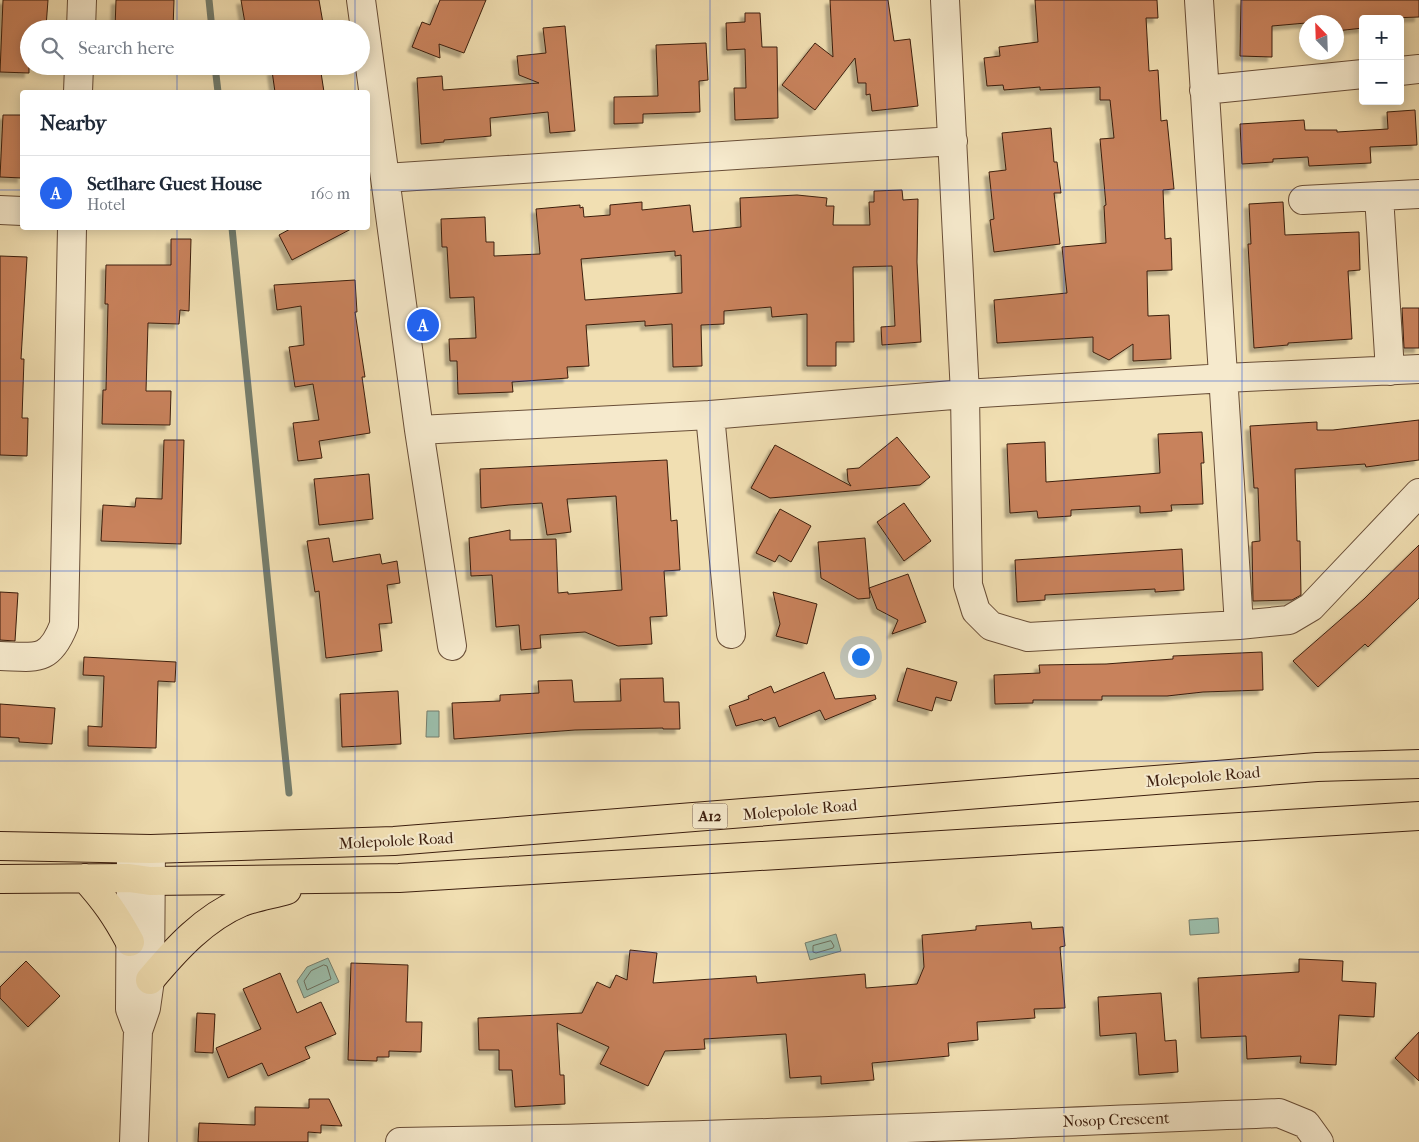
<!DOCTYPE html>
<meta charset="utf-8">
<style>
body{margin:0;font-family:"IM FELL French Canon",serif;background:#f2f2f3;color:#1f2937}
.controls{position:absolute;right:15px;top:15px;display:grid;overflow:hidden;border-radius:5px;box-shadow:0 2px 12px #0003}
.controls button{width:45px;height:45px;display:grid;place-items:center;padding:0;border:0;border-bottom:1px solid #e0e1e3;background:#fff;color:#1f2937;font:25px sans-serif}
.compass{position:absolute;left:1299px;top:15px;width:45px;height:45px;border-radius:50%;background:#fff;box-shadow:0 2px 12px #0003;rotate:337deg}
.you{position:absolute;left:860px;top:656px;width:18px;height:18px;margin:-12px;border:4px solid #fff;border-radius:50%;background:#1a73e8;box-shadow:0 0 0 8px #1a73e833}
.badge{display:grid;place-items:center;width:32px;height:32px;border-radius:50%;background:#2563eb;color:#fff;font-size:16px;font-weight:700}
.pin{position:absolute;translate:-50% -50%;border:2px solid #fff;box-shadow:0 1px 5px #0006}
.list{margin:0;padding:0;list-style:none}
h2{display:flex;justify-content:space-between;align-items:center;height:65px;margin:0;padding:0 20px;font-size:21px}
h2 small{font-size:16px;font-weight:400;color:#747a83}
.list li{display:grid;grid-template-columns:32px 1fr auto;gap:15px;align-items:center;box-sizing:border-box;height:75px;padding:0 20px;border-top:1px solid #e0e1e3}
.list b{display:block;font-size:19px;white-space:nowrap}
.list p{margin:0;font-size:16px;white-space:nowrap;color:#747a83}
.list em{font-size:16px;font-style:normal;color:#747a83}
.icon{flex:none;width:28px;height:28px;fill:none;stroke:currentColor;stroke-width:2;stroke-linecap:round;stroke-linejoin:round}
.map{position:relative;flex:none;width:1419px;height:1142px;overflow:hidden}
.search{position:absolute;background:#fff;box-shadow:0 2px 12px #0003;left:20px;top:20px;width:350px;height:55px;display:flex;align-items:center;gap:12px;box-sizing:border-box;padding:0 18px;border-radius:28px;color:#747a83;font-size:19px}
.panel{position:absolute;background:#fff;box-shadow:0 2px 12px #0003;left:20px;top:90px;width:350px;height:140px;border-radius:5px}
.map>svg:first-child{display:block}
.water{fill:#9bbdaa;stroke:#757d6c}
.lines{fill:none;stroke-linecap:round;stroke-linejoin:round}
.shore{stroke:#6c6e5c;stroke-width:1}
.stream{stroke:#757d6c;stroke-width:7}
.building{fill:#c8825c;stroke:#3c1e0e;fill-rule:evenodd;filter:url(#shadow)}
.minor-casing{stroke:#694e37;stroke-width:30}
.major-casing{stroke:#3c1e0e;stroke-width:30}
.minor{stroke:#f6eacd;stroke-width:28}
.major{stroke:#f1dfb2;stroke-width:28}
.grid{fill:none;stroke:#1d4ed8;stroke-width:1;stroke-opacity:0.55}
.labels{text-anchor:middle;stroke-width:4;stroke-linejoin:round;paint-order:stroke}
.shield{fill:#f6eacd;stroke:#745b47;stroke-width:1}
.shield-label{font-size:15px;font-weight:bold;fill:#3c1e0e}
.street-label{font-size:16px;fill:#3c1e0e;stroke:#f6eacd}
</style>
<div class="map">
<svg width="1419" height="1142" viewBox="0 0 1419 1142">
<defs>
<filter id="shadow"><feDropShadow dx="-4.5" dy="4.5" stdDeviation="1" flood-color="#0004"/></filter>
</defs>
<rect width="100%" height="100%" fill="#f1dfb2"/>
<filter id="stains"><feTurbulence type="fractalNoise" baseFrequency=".004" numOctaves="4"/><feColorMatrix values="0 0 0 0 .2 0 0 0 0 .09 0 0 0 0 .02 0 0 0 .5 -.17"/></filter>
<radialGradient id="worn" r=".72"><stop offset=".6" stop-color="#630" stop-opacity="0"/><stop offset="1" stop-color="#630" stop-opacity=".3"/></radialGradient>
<!-- water -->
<path class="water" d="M427,711H439V737H426Z
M1218,918L1219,933L1190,935L1189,920Z
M836,934L841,951L810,960L805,943Z
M328,958L339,982L304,998L297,981L307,967Z"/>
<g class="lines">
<!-- shore -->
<path class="shore" d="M831,941L834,946L833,948L816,953L813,952V946Z
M324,965L327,966L331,979L307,990L304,981L311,971Z"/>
<!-- stream -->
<path class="stream" d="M209,0L212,29
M215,66L218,92
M232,228L289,793"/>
</g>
<!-- building -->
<path class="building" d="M3,0H48L46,27L29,29V73L0,72Z
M116,0H174L173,29H115Z
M241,0H319L324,29H246Z
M440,0H486L464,53L439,44L440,58L412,47L422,22L430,25Z
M830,0H888L894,41L910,39L918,106L872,111L870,94L866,95V83H858L855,58L815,110L782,85L815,43L833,57Z
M1035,0H1157L1158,18H1146L1149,71L1158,70L1161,121L1167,120L1174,189L1163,190L1165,239L1171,238L1172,270L1147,271L1148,316L1169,315L1171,359L1133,361V344L1109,360L1093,352V337L997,343L994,300L1067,293L1062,247L1106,243L1104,206L1106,205L1100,139L1114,138L1110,100H1100V87L1040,90V87L1004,90L1003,85L987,86L984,58L1000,56L999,47L1038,42Z
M1241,0H1419V17L1363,19V28L1336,31V22H1306V28V23L1272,26V57L1240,56Z
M745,13H760L762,47H777L778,118L735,120L734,88H746L745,49L727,50L726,23L745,22Z
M565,26L575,131L550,133L548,112L490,118L491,136L444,140V142L421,144L417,78L442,76L443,90L539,83L519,75L517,56L546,53L543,28Z
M706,43L708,80L699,81L700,112L643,114V123L614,124V97L658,96L656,45Z
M300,66H320L324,92H275L272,71Z
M1415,110L1417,145L1370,147L1371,163L1309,166L1308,157L1273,159V162L1242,164L1240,124L1304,120L1305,130H1337V132L1388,129L1387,112Z
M3,115H22V178L0,177Z
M1051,128L1054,162H1057L1061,193H1054L1060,244L994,252L990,220L994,219L989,172L1006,170L1002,133Z
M902,190L903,200L918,199L917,262L921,342L882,345L881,327L895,326L892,266L853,267L854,342H836V366H807V314L772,317L771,307L724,311V324L701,325L702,366L673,367L672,324L645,326V321L586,325L589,366L567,367L568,378L512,382L513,392L458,394L457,361H450L449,339L476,338L474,297L450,298L447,247H442L441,219L485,217L486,242H494V256L540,254L536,209L580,205V208L583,207L584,217L610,215V205L642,202V210L690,205L693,232L741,227L740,198L797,195L827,198L826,206H834L833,225H870L869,202H874V191ZM675,251V256L681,255L682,293L585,300L581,259Z
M1283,202L1285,235L1359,232L1360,270L1348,271L1352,339L1288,343V345L1254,348L1248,244H1251L1249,204Z
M292,228H353L292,260L279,235Z
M171,239H191L189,311L180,310L179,324L148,323L146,391H171L170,425L102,424L103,390H106L108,304H105L106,265H171Z
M0,256L27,257L21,359H24L22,418H28L27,456L0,455Z
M355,280L357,312H355L365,377H362L370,433L319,441L322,458L298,461L293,423L319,420L313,384L295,387L289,347L304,345L301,306L277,310L274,285Z
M1402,308H1419V348H1404Z
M1419,420V460L1366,467L1365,464L1295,469L1297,541H1300L1301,595L1292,600L1253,601L1252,542L1260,541L1258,488H1254L1250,426L1317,422V430H1333Z
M1202,432L1204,463H1201L1203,504L1171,505L1172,511L1140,513V506L1071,510V516L1038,518L1037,511L1010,513L1007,444L1045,442L1046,482L1160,473L1158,434Z
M897,437L930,477L920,485L770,498L751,488L775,445L851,486L848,481L847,469L859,468Z
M164,440H184L181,544L101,541L103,505L135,507L136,498L162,499Z
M667,460L671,521L677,520L680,570L664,571L667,616L650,617L652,644L618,646L585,632L540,635L541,648L521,650L519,625L496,627L492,575L471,576L469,538L510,530V540L556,539L558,593L568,592V594L622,590L616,496L567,499L571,532L547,535L542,503L509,505L481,508L480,469Z
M369,474L373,519L319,525L314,479Z
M904,503L931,541L904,561L877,522Z
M780,509L811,526L791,562L779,555L775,562L756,553Z
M329,538L333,562L380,554L382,564L397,561L400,583L387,585L392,623L379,624L382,651L326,658L319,591L315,592L307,541Z
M865,538L870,598L858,599L821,578L818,542Z
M1419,545V598L1368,647L1365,644L1318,687L1293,661L1364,599Z
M1182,549L1184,590L1155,592V589L1045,595V600L1017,602L1015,560Z
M908,574L926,622L892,634L898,620L877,609L869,588Z
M0,592L18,593L15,641L0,640Z
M773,592L817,604L807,644L776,636L780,624Z
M1262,652L1263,690L1203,692L1167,696H1102V700H1033V703L995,704L994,675L1040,673L1039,665L1106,664L1173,659V656Z
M84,657L176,662L175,682L158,681L156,748L88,746V726L102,727L104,676L83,675Z
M907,668L957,682L951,701L936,697L932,711L897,701Z
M824,672L835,699L875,695L876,699L825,720L820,710L779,727L775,717L764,721L762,719L736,726L729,706L749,699L748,696L771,686L774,693Z
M663,678L664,702H679L680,729H663V728L575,730L454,739L452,703L500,701V695L539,693L538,681L572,680L574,702L621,701L620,679Z
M398,691L401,744L342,747L340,694Z
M0,704L55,708L52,744L19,742V738L0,737Z
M1031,922L1032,929L1063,927L1065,946L1060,947L1065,1008L1034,1009L1035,1018L977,1022L978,1040L948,1043L949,1056L872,1063L874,1080L821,1084V1076L790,1078L786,1034L704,1039L705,1049L665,1051L648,1086L600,1064L609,1047L557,1023L560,1075H564L565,1104L515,1107L512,1070H499V1050H479L478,1018L582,1013L597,982L610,988L616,975L627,980L630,950L657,953L653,983L756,976L757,983L865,974L866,988L917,984L924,967L922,935L976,930V926Z
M1299,959L1343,961L1342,981L1376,983L1374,1017L1339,1015L1336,1065L1300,1063L1301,1056L1247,1059L1246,1036L1201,1038L1198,978L1299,972Z
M26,961L60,996L28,1027L0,998V987Z
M351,963L408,965L406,1022H422L421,1052L389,1051V1057H377V1061L348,1060Z
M280,973L297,1013L321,1002L336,1034L305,1047L310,1058L268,1076L262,1063L228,1078L216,1048L261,1029L243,989Z
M1161,993L1165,1041L1176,1040L1178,1072L1139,1075L1136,1033L1100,1036L1098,997Z
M197,1013L215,1014L213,1053L195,1052Z
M1419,1032V1081L1395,1058Z
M309,1099H329L342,1126L321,1125V1133L308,1132V1142H198L199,1123L255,1125V1107L309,1108Z"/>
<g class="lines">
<defs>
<path id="minor" d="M361,0L419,430L452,646
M945,0L965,394L968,585L976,611L991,626L1028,637L1239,625L1289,620L1311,607L1419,493
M1199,0L1239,625
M81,29L82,0
M1400,71L1419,69
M1204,90L1363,74
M78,92L79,66
M385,178L953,141
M1379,196L1390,371
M1303,200L1419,194
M0,210L22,211
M710,415L731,634
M419,430L710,415L965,394L1225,378L1419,369
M0,656C36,657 49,663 64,625L72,228
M131,854L130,1009L136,1025
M134,1142L138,1031L146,1008L150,980L151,849
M400,1142C693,1138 986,1125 1279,1113L1306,1124L1319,1142"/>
<path id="major" d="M0,846L151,849L394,841L1317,767L1419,764
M85,878C105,900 116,916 130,942
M0,879L129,878L150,881L399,878L1419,816
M150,980C176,949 204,918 242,902C256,897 273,894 287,890"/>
</defs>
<!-- minor casing -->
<use href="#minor" class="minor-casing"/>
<!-- major casing -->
<use href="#major" class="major-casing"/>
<!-- minor -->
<use href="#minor" class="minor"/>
<!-- major -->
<use href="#major" class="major"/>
</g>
<!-- grid -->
<path class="grid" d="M177,0V29M355,0V29M532,0V1142M710,0V1142M887,0V1142M1064,0V1142M1242,0V1142M177,66V92M355,66V92M0,190H22M368,190H1419M177,228V1142M355,228V1142M0,381H1419M0,571H1419M0,761H1419M0,952H1419"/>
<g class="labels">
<!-- shield labels -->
<rect class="shield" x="692.5" y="803.5" width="35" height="25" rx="4"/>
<g class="shield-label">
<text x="710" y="821">A12</text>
</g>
<!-- street labels -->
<g class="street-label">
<text transform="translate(1203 776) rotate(-5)" y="6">Molepolole Road</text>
<text transform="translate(800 809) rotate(-5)" y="6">Molepolole Road</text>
<text transform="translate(396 840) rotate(-3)" y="6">Molepolole Road</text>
<text transform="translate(1116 1119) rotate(-2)" y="6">Nosop Crescent</text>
</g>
</g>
<rect width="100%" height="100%" filter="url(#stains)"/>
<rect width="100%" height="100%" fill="url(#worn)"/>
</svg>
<div class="controls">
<button>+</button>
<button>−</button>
</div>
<svg class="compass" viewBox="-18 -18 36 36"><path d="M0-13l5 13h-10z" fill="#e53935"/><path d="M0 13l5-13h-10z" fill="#747a83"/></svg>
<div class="you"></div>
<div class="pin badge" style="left:423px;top:325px">A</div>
<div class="search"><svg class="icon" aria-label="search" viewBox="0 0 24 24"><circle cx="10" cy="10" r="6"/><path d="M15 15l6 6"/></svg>Search here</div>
<section class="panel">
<h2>Nearby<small></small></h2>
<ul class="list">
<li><span class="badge">A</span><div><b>Setlhare Guest House</b><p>Hotel</p></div><em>160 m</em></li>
</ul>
</section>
</div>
